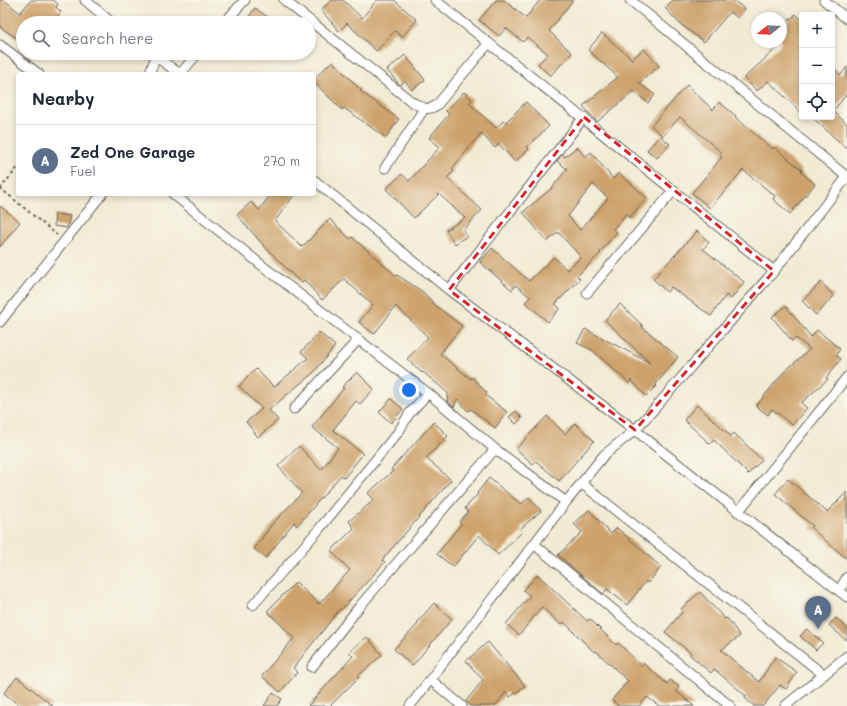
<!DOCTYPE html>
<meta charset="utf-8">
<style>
body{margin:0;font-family:Mali,sans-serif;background:#f2f2f3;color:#1f2937}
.controls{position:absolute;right:12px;top:12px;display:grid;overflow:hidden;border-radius:4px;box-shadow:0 2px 6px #0003}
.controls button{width:36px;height:36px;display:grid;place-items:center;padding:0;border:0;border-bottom:1px solid #e0e1e3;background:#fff;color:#1f2937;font:20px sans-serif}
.compass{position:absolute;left:751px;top:12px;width:36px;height:36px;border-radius:50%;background:#fff;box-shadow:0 2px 6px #0003;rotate:252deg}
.you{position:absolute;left:409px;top:390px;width:14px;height:14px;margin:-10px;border:3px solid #fff;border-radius:50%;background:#1a73e8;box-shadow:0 0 0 6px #1a73e833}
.badge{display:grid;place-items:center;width:26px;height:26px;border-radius:50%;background:#c8321e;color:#fff;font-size:13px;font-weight:700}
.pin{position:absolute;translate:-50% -33px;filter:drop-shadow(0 1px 2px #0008)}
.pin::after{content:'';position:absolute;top:21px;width:14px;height:12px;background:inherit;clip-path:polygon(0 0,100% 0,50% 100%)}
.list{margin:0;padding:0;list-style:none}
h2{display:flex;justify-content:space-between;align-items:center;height:52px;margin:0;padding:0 16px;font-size:17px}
h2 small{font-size:13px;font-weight:400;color:#747a83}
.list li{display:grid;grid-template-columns:26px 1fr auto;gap:12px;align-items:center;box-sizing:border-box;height:72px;padding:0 16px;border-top:1px solid #e0e1e3}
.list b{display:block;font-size:15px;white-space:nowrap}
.list p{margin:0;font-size:13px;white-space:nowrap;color:#747a83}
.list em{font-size:13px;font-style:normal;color:#747a83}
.icon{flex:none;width:22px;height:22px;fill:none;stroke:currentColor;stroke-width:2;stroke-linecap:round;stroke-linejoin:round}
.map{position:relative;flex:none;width:847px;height:706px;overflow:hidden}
.search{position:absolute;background:#fff;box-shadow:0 2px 6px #0003;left:16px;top:16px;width:300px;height:44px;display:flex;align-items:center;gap:10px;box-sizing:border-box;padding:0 14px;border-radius:22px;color:#747a83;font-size:15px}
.panel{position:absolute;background:#fff;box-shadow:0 2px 6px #0003;left:16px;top:72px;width:300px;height:124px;border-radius:4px}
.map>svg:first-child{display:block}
.building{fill:#cda26c;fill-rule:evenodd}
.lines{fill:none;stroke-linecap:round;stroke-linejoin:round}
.street-casing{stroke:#67645c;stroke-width:11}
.path{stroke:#67645c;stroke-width:2;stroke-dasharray:3 3;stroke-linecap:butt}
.street{stroke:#fff;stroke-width:9}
.marked{fill:none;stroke:#d62828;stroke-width:3;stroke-dasharray:8 5;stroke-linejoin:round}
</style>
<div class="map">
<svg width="847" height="706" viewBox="0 0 847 706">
<rect width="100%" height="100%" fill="#fbf7ec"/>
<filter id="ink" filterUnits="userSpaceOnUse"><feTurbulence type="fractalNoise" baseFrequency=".025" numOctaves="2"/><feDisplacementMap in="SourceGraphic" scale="8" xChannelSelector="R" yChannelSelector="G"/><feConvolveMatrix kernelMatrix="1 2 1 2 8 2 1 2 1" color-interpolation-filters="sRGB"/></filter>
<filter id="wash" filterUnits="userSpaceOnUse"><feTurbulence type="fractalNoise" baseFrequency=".012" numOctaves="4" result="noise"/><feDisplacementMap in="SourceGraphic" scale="16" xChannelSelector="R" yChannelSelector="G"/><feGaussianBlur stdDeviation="0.9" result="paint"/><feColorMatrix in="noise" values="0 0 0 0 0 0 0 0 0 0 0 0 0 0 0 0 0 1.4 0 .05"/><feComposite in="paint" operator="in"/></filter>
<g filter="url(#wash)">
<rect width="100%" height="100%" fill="#f1ebd4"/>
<g id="blocks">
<!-- building -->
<path class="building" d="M0,0H4L20,13L31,0H53L58,4L56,7L61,12L52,23H23V42L0,27Z
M332,0H343L362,18L377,0H394L417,20L402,37L395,31L376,51L347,23L339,31L321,10Z
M496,0H504L526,18L540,0H573L549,31L572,53L550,76L538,64L548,54L527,37L523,42L506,28L499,36L479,20Z
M673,0H733L745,9L738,18L730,12L704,42L679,23L665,8Z
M255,8L259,11L276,23H245Z
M796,14L802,20V113L768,81L757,91L744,78L781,44V27Z
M602,33L632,59L644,49L659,66L639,83L655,95L648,103L634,91L597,122L583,106L618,77L588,50Z
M405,55L425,80L412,90L405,81L400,85L398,83L387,70Z
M332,61L361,90L360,91L399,119L386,138L344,108L342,110L314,82V79Z
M832,67L841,75L847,67V94L833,111L847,124V149L812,117H832Z
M687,85L713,110L719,102L736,116L735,117L772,149L774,147L802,170L801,172L815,184L790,214L773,199L775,196L743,170L710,208L692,193L722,157L720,155L722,153L680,117L663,136L651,126Z
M464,92L472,100L469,103L496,128L503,121L505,123L526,102L549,126L527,147L529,149L515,162L499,144L495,148L481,133L452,169L454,171L447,178L482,210L463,230L467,236L455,244L446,230L465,218L439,194L414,218L386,189L402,174L409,181L440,147L429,138L449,114L446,111Z
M660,136L670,144L657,158L647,150Z
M577,147L585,157L591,152L613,179L619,173L647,198L629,218L626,214L613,229L617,232L600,252L601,253L577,276L580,279L555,304L560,308L548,322L525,302L530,297L516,285L512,290L480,262L492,248L529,281L554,257L567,270L581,257L558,232L547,242L523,212L551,189L567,169L557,161L562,154L565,157ZM593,184L608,198L580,230L568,216Z
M271,194H295L275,221L302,247L330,219L350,239L352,237L367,250L396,276L397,275L423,292L436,306L462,326L440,354L471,379L472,377L487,393L485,395L507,412L495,428L471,409L468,411L457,399L454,407L447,401L448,393L423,372L422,373L407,359L428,337L396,306L374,334L359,322L373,305L344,279L322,300L304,280L301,283L264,246L237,215L251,202L259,210Z
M0,206L20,222L0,247Z
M55,214L70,216L67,228L54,226Z
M697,231L709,242L703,249L744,282L731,299L726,295L711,316L671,287L667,292L653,279Z
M821,282L834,296L816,315L802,301Z
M620,304L643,326L642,327L678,357L656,384L657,385L646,396L631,380L629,383L592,350L577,343L585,329L650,363L605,320Z
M786,306L811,337L817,330L840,349L836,355L841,359L826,378L828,379L801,403L807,408L792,425L772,409L768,415L756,406L783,373L810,349L796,338L792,341L772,317Z
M319,332L335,346L314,372L269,410L278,420L258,437L246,422L262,409L239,386L256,369L274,387L308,358L301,352Z
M357,372L374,389L360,404L356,401L333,430L363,454L344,478L341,475L297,526L294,522L266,558L254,549L273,523L302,493L278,466L299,446L321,470L338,448L312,427L344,388L342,387Z
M391,399L403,409L391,423L379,412Z
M697,405L731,436L734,433L762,460L748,474L714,440L710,444L684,420Z
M516,411L522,418L516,424L509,417Z
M547,416L565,434L575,423L594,441L559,481L536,461L533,464L516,449Z
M434,422L448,436L426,458L451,480L382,560L385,562L341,610L340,609L293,668L298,672L280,692L262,676L294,638L267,611L296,582L319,604L350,570L331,551L354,528L349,521L374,500L368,493L393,471L391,469Z
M489,478L521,504L529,497L541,511L520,529L522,532L498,555L479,535L453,567L437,554L461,524L459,522L468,512L465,508L478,494L477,493Z
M788,479L827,512L847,492V559L811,528L813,526L775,494Z
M589,510L611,534L617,528L661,567L648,583L646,581L627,605L607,589L603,594L558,555L582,532L574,524Z
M538,575L587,621L590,619L616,645L618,643L641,665L643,663L667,684L670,680L679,687L676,691L694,706H659L647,697L639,706H618L612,700L628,681L596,651L594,652L564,622L561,625L542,607L519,635L506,624L530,596L523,590Z
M700,592L725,619L727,618L740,636L721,650L759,682L775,657L797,672L786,689L780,685L763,706H754L745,698L746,696L714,669L711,673L690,655L691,653L665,632L683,611L681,609Z
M434,603L452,619L412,666L394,649L418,624L417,623Z
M836,618L847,628V641L829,625Z
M807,629L823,643L816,650L800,636Z
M367,637L382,655L358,676L359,677L330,706H308L353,656L349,652Z
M488,642L525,686L510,697L506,692L495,706H471L466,701L483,680L466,661Z
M17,677L53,706H20L4,693Z
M273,693L282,699L277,706H264Z"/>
</g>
</g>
<g filter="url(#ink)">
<use href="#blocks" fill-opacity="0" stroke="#67645c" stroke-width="1"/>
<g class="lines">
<defs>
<path id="street" d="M85,0L112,23
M284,0L412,102C422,107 427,112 437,105L488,44
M435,0L774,271
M630,0L847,177
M824,0L847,19
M224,23L245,0
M0,45L39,74
M151,53L180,74
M149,74L156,57
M180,74L198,53
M385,168L424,109
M314,180L449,290L635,430L847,597
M173,194L264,267L428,393L495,449L566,502L604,455L635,430L655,408L774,271L847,177
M449,290L584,117
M587,293L674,190
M0,322L102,194
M294,409L358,340
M581,483L824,675
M738,512L847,377
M535,545L730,706
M839,591L847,577
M253,605L320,528L399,431L409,414L428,393
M312,667L359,607L495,449
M431,680L462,706
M410,706L566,502
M785,706L847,656"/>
</defs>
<!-- street casing -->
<use href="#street" class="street-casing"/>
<!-- path -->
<path class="path" d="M0,188L57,235
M0,189L18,167"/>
<!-- street -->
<use href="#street" class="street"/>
</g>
</g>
<!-- marked area -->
<path class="marked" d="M584,117L774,271L635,430L449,290Z"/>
</svg>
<div class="controls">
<button>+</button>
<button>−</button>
<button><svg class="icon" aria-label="locate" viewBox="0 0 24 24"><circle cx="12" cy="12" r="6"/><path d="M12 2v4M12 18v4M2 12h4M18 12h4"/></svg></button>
</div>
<svg class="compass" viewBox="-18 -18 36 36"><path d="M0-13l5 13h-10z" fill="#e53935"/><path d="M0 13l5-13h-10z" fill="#747a83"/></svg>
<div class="you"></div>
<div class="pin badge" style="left:818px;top:629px;background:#5c6f8a">A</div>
<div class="search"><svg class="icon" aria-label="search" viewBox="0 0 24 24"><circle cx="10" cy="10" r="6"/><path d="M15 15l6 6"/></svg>Search here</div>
<section class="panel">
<h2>Nearby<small></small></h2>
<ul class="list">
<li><span class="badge" style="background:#5c6f8a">A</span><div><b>Zed One Garage</b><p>Fuel</p></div><em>270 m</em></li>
</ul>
</section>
</div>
